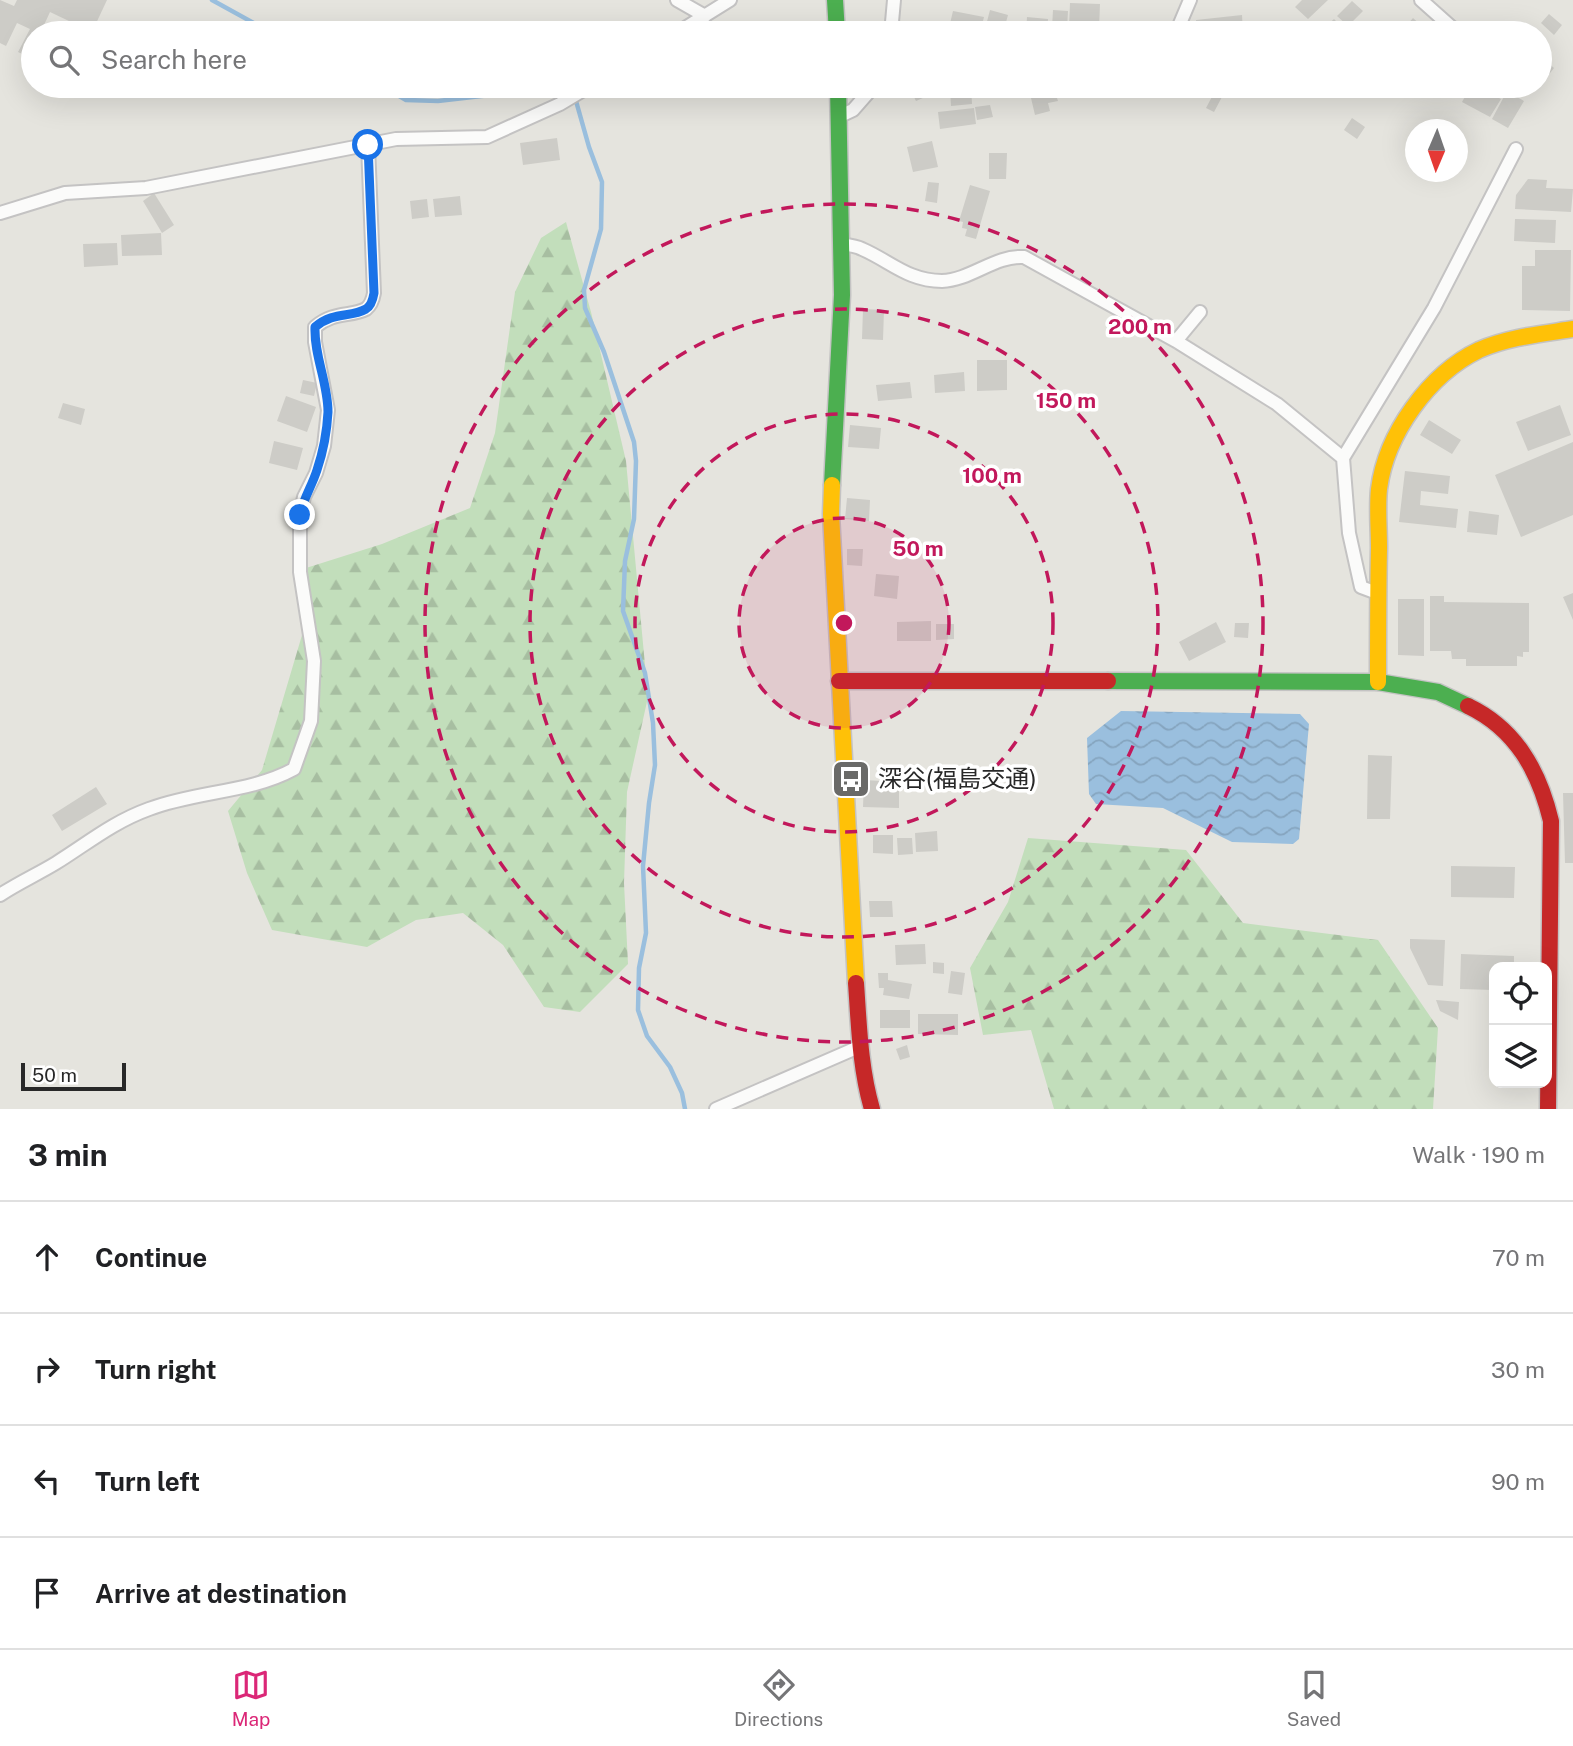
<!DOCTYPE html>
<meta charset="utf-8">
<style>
body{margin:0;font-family:"Public Sans","Noto Sans JP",sans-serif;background:#f2f2f2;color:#202124}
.controls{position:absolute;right:21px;bottom:21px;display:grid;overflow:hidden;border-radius:14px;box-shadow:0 7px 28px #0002}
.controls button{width:63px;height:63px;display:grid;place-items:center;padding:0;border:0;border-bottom:2px solid #e0e0e0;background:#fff;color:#202124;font:35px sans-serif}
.compass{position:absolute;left:1405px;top:119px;width:63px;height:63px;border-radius:50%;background:#fff;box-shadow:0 7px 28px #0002;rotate:182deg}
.scale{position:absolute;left:21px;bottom:18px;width:105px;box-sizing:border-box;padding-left:7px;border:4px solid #282828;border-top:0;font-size:19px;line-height:24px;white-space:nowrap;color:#282828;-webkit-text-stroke:5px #fff;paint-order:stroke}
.stop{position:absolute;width:21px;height:21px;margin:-16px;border:5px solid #1a73e8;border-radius:50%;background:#fff}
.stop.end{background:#1a73e8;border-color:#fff;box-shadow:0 2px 7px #0008}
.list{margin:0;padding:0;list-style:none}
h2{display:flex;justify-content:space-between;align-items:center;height:91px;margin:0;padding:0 28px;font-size:30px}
h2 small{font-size:23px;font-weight:400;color:#757577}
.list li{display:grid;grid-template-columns:46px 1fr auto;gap:21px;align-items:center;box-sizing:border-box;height:112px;padding:0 28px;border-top:2px solid #e0e0e0}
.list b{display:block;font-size:26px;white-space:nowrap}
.list em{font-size:23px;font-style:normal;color:#757577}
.icon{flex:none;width:38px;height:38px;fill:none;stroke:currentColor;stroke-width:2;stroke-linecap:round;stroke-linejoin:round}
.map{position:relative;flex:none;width:1573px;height:1109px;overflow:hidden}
.search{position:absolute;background:#fff;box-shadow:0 7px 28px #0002;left:21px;right:21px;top:21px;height:77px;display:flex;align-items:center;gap:18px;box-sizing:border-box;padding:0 24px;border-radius:38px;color:#757577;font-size:26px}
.sheet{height:539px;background:#fff}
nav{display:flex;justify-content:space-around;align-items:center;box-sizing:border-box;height:98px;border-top:2px solid #e0e0e0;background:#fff;font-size:19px;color:#757577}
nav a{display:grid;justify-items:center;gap:4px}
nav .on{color:#db2777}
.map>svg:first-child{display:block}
.forest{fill:url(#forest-firs)}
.water{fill:url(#water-waves)}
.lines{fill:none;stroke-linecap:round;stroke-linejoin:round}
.stream{stroke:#9abfde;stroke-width:4.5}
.building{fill:#cdccc7}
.street-casing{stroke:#c4c3c3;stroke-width:16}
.fast-casing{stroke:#c4c3c3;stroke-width:19}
.slow-casing{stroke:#c4c3c3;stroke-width:19}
.jam-casing{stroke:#c4c3c3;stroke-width:19}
.street{stroke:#fbfbfa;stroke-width:12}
.fast{stroke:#4caf50;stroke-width:16}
.slow{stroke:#ffc107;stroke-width:16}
.jam{stroke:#c62828;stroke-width:16}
.route{stroke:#1a73e8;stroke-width:9}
.ring{fill:none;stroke:#c2185b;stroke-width:3.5;stroke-dasharray:12 9}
.labels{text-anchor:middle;stroke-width:7;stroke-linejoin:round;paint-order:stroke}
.poi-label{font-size:24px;fill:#282828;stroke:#fff;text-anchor:start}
.centre{fill:#c2185b;stroke:#fff;stroke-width:3.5}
.ring-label{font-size:21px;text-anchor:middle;font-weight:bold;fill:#c2185b;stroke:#fff;stroke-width:7;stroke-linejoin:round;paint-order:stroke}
</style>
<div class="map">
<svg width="1573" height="1109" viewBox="0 0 1573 1109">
<defs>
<pattern id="forest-firs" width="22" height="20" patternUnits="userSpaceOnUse" patternTransform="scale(1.75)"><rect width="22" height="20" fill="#c2debb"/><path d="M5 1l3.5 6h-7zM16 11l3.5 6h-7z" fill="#a7bea1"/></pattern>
<pattern id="water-waves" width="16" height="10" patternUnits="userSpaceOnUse" patternTransform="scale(1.75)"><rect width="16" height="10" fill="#9abfde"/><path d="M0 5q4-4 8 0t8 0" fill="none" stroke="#85a4be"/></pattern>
</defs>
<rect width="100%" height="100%" fill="#e5e4de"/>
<!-- forest -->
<path class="forest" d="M566,222L591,312L626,461L648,697L627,792L624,883L628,964L580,1012L544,1007L503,945L463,913L416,920L367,947L272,930L247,873L228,811L262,770L305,625L306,568L382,544L470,508L495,433L515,292L541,238Z
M1028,838L1186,850L1243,923L1378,940L1438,1028L1433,1109H1054L1031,1030L983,1035L970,968L1008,902Z"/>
<!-- water -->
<path class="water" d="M1121,711L1300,714L1309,724L1299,839L1293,844L1232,842L1163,808L1096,804L1089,794L1087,738Z"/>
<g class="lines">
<!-- stream -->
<path class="stream" d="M212,0L261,27L285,33
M382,86L406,100L438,101L551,88L569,90L576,101L589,147L602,182L601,229L584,290L585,308L604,352L634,442L636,461L634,519L625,561L623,611L645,673L653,723L655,765L649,803L643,866L646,933L639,968L638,1010L647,1036L670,1067L682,1093L685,1109"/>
</g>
<!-- building -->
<path class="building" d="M0,0L14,6L17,0H107L92,32L50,12L44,25L60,33H33V59L18,52L30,29L17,23L6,46L0,43Z
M1302,0H1328L1308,19L1295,7Z
M1352,1L1363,11L1348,26L1337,16Z
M1070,3L1100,4L1099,29L1069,28Z
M990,10L1008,15L1003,33H984Z
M1053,10L1068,11L1067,29L1052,28Z
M953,11L984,17L980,33L948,32Z
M1549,14L1562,25L1554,35L1541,23Z
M1242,15L1243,33H1197L1196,20Z
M1027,17L1048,19L1047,33H1026Z
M1413,18L1426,30L1434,21L1444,29L1441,33H1400Z
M1334,19L1345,30L1342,33H1322L1320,32Z
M1540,56L1554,68L1540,86Z
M920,86L925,97L916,101L910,89Z
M1471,86H1477L1501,99L1490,117L1462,102Z
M971,87L972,104L951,106L950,89Z
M1215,91L1223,95L1214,112L1206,108Z
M1507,91L1524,101L1508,128L1492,119Z
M1055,92L1058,101L1048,103L1050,111L1035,115L1031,98Z
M990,105L993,117L977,120L975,107Z
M974,108L976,124L940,129L938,112Z
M1352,118L1365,127L1357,139L1344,130Z
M557,138L560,160L523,165L520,143Z
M932,141L938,167L913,172L907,147Z
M989,153H1007L1006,179H989Z
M1528,179L1547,180L1546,188L1573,189L1571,212L1515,209L1516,195Z
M928,182L939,183L937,203L925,201Z
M970,185L990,191L976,239L965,236L967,229L962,228L963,222L959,221Z
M154,193L174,225L162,233L143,201Z
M460,196L462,215L435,217L433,199Z
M427,199L429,217L412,219L410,201Z
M1515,219L1556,220L1555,243L1514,241Z
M161,233L162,255L122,256L121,235Z
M117,243L118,265L84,267L83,244Z
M1535,250H1571L1570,311L1522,310V266H1535Z
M863,309L884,310L883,340L862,339Z
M977,360H1007V390L977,391Z
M964,372L965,391L935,393L934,375Z
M303,380L317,383L314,396L300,393Z
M910,382L912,398L878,401L876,385Z
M286,396L316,407L307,432L277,421Z
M63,403L85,409L81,425L58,418Z
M1560,405L1571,435L1528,451L1516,422Z
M1429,420L1461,440L1452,454L1420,435Z
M850,425L881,428L879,449L848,447Z
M274,441L303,448L297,470L269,463Z
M1573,442V515L1521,537L1495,475Z
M1405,471L1450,476L1448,494L1421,491L1420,505L1458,509L1456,528L1399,522Z
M847,498L870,500L869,521L845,519Z
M1469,511L1499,515L1497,535L1467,532Z
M847,549H863L862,566L847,565Z
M876,574L899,576L897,599L874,596Z
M1573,593V620L1563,597Z
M1430,596H1444V602L1529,603V652H1523V657L1517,656V666H1466V659H1452L1451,651H1430Z
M1398,599H1424V656L1398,655Z
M931,621V641H897V622Z
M1216,622L1226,642L1189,661L1179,642Z
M1235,623H1249L1248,638L1234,637Z
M936,624H954V639L936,640Z
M1368,755L1392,756L1390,819H1367Z
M864,780L899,782V808L863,807Z
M96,787L107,804L62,831L52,815Z
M1563,793H1573V863H1565Z
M937,831L938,851L916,852L915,833Z
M873,835H893V854L873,853Z
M897,838H912L913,854L898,855Z
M1451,866L1515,867L1514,898L1451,897Z
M869,901H892L893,917H870Z
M1410,939L1445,940L1443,986L1428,985L1410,948Z
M925,944L926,964L896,965L895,945Z
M1461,954L1514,956V967H1494V990L1460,989Z
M933,962L944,963V974L933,973Z
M951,971L965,973L962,995L948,993Z
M878,973H888V980L912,984L909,999L883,995L884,988H879Z
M1436,1000L1459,1002L1458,1020L1440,1011Z
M880,1010H910V1028H880Z
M918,1014H958V1035L918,1034Z
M907,1045L910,1057L900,1060L896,1049Z"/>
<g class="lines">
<defs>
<path id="street" d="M677,0L705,16
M1421,0L1458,33
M677,33L730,0
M891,33L894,0
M1176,33L1190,0
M838,117L853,110L874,86
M0,213L65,193L146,188L396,139L487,137L560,104L590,86
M841,244C848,245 856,246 862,249C890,261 908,281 942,281C971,280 995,255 1024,257L1176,341L1277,404L1343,458L1349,533L1361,587L1377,593
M1176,341L1200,312
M1343,458L1434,308L1516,149
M0,895C18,883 38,874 56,863C88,843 113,822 149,809C196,791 250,793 294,769L311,721L314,661L300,572V515L304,497L316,473L324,446L328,410L315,342V327C334,311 350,317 366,309C371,305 373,299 374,293L368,145
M716,1109L861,1046"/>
<path id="fast" d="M835,0L837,33
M832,485L842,295L838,86
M1108,681L1378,682L1438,692L1468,706"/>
<path id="slow" d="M832,485L831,514L856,983
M1378,682C1378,637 1378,593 1379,548C1379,529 1377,508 1379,489C1386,434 1429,374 1479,350C1509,337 1541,334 1573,329"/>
<path id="jam" d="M839,681H1108
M1468,706C1516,729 1539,771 1551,821L1548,1109
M856,983C859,1025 860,1068 872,1109"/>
</defs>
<!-- street casing -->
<use href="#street" class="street-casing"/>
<!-- fast casing -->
<use href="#fast" class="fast-casing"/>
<!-- slow casing -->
<use href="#slow" class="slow-casing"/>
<!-- jam casing -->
<use href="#jam" class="jam-casing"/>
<!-- street -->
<use href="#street" class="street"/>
<!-- fast -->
<use href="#fast" class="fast"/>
<!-- slow -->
<use href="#slow" class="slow"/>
<!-- jam -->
<use href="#jam" class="jam"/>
</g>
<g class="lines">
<!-- route -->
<path class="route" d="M300,515C303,499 312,486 317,470C323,452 327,431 328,412C328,383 314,356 315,327C334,311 350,318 366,309C371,306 373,299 374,293L368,145"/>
</g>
<!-- distance rings -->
<circle cx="844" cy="623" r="105" fill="#c2185b" fill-opacity=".12"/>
<g class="ring">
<circle cx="844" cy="623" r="105"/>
<circle cx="844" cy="623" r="209"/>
<circle cx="844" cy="623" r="314"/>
<circle cx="844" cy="623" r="419"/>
</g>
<!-- icons -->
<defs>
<symbol id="bus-square" viewBox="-11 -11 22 22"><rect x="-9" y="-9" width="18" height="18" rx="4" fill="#6a6a68" stroke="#fff"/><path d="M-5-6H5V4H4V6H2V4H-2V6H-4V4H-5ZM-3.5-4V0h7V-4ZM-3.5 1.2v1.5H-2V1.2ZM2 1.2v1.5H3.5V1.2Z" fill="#fff"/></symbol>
</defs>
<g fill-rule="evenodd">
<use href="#bus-square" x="829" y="757" width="44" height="44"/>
</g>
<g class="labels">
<!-- poi labels -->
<g class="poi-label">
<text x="878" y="787">深谷(福島交通)</text>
</g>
</g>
<circle cx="844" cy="623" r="10" class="centre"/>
<g class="ring-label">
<text x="1140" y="334">200 m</text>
<text x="1066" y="408">150 m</text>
<text x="992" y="483">100 m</text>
<text x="918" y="556">50 m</text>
</g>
</svg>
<div class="controls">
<button><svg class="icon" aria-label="locate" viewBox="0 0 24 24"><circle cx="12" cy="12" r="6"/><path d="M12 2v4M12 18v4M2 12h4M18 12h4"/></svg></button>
<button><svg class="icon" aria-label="layers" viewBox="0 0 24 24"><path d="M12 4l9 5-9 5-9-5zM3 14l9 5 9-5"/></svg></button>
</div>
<svg class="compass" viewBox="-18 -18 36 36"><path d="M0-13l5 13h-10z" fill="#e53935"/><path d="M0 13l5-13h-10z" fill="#757577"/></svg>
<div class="scale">50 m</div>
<div class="stop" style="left:368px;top:145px"></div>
<div class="stop end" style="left:300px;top:515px"></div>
<div class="search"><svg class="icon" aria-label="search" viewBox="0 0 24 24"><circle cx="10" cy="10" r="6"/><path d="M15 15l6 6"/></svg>Search here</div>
</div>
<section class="sheet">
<h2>3 min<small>Walk · 190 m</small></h2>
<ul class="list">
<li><svg class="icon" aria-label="ahead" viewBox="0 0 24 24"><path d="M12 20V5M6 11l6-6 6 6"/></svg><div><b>Continue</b></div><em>70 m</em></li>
<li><svg class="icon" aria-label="right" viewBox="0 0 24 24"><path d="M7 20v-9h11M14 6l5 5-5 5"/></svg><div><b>Turn right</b></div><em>30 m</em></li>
<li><svg class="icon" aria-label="left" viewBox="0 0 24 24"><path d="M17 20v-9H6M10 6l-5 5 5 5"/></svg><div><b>Turn left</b></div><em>90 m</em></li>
<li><svg class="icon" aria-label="arrive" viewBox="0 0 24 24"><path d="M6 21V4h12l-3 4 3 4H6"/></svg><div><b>Arrive at destination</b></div></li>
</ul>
</section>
<nav>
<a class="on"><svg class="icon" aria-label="map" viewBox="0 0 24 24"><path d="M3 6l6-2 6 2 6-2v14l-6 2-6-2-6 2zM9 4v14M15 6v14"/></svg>Map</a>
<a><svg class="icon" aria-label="directions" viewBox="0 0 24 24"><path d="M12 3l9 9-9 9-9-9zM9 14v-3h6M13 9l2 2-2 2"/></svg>Directions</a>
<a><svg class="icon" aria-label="saved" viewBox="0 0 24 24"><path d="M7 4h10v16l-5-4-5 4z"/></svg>Saved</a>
</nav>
